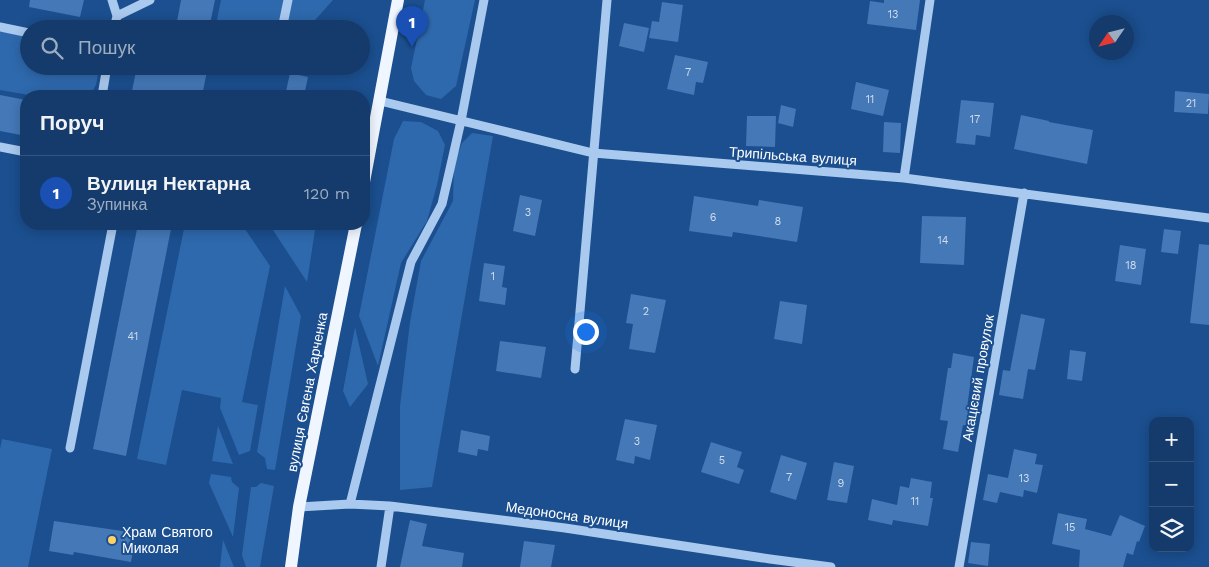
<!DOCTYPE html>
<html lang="uk">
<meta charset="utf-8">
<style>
body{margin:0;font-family:"Work Sans",sans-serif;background:#214673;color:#f1f3f6}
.controls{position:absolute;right:15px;bottom:15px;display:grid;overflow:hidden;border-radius:10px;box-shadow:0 2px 12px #0003}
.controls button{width:45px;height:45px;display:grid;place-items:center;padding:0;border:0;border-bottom:1px solid #33557e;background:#143b6b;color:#f1f3f6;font:25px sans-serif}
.compass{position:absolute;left:1089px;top:15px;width:45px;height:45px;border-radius:50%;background:#143b6b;box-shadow:0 2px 12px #0003;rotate:235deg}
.you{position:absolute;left:585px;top:331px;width:18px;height:18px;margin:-12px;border:4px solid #fff;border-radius:50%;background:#1a73e8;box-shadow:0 0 0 8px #1a73e833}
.badge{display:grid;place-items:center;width:32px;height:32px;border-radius:50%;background:#95b2f1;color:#fff;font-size:16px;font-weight:700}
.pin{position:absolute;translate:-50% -41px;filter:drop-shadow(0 1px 2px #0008)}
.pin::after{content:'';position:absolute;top:26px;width:18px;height:15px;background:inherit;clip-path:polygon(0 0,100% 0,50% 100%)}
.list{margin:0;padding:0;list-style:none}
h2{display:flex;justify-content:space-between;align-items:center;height:65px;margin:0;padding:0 20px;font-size:21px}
h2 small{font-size:16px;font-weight:400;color:#9dadc1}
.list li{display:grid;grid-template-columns:32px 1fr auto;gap:15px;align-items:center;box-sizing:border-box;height:75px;padding:0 20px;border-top:1px solid #33557e}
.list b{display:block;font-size:19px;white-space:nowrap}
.list p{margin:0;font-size:16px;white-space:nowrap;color:#9dadc1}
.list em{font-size:16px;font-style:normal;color:#9dadc1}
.icon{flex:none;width:28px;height:28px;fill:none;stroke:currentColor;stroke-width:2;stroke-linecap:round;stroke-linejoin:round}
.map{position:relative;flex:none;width:1209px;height:567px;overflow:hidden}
.search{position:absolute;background:#143b6b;box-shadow:0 2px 12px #0003;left:20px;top:20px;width:350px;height:55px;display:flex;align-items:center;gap:12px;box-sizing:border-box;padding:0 18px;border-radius:28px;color:#9dadc1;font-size:19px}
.panel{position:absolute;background:#143b6b;box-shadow:0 2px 12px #0003;left:20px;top:90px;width:350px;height:140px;border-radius:20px}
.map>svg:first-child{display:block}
.green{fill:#2e69ad}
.building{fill:#4478b7}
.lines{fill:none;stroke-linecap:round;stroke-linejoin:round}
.minor{stroke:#a9c9ee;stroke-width:9}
.major{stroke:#f0f6ff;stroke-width:12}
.poi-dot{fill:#ffd166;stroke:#1b4f8f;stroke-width:2}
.labels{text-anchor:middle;stroke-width:4;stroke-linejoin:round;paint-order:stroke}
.number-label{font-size:11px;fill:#d0dded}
.street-label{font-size:14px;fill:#fff;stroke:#1b4f8f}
.poi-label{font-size:14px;fill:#fff;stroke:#1b4f8f;text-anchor:start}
</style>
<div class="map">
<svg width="1209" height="567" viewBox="0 0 1209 567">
<rect width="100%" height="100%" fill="#1b4f8f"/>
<!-- green -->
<path class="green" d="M221,0H333L307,29H215Z
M425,0H475L456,86L441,99L426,95L414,81L411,68Z
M0,31L29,37V66H97C99,77 97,90 87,96H35L0,90Z
M403,121L421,122L438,131L445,145L437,185L427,221L401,263L378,366L359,316L394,139Z
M472,133L493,136L432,487L400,490V406L410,322L421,261L453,201L454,164L462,143Z
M185,224H234L243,226L270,266L242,402L258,405L250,451L239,455L220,408L221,398L182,390L166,465L137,459Z
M269,224H316L307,282Z
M285,286L301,316L275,470L267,469L265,458L257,452Z
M355,327L368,384L350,407L343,391Z
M218,426L233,464L212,461Z
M2,439L52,449L28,567H0V449Z
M211,474L231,477L232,482L239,488L233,537L209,483Z
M261,483L274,486L260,567H246L242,555L251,487H256Z
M223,540L234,567H220Z"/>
<!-- building -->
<path class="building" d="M30,0H84L80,17L29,7Z
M181,0H215L209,29H186L176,27Z
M884,0H920L916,30L867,24L870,1L884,3Z
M662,2L683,5L678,42L649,38L652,21L659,22Z
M624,23L649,28L644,52L619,46Z
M675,55L708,62L703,83L696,82L694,95L667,89Z
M137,66H208L202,96H131Z
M290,73L308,77L304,96H285Z
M856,82L889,90L883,116L851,109Z
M1175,91L1209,94L1208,114L1174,112Z
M0,95L26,100V136L0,131Z
M961,100L994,103L990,137L976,135L975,145L956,143Z
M781,105L796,109L793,127L778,123Z
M1021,115L1049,121V122L1093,130L1087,164L1014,149Z
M747,116H776L775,147L746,146Z
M884,122L901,123L900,153L883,152Z
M520,195L542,200L535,236L513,231Z
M694,196L758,206L759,200L803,207L797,242L733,232L732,237L689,231Z
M922,216L966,217L964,265L920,263Z
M138,224H172L126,456L93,449Z
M1164,229L1181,231L1178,254L1161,252Z
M1199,244L1209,245V325L1190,323Z
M1120,245L1146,249L1141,285L1115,281Z
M484,263L505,266L502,287L507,288L505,305L479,301Z
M631,294L666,300L655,353L629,349L633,324L626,323Z
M780,301L807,305L802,344L774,339Z
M1021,314L1045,319L1035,370L1028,369L1023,399L999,395L1003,370L1010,371Z
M500,341L546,347L541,378L496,371Z
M1070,350L1086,352L1082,381L1067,379Z
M953,353L974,357L967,408L971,409L968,426L963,425L958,452L943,449L948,421L940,420L948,368H951Z
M625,419L657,425L650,460L635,456L634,464L616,460Z
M461,430L490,436L488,451L478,449L477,456L458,452Z
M711,442L742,452L737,467L744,470L739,484L701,472Z
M1014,449L1037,454L1035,464L1043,465L1037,493L1024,490L1023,497L1000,492L997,503L983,500L988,474L1008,478Z
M781,455L807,463L796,500L770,492Z
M834,462L854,466L847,503L827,500Z
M911,478L932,482L930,498H933L928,526L893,520L892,525L868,520L872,499L897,505L900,486L909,488Z
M1058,513L1087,519L1085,529L1111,536L1120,515L1145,526L1139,542L1137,541L1133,555L1127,553L1123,567H1079L1080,550L1052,544Z
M410,520L427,524L422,546L464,553L462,567H400Z
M54,521L136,533L131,562L74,552L73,555L49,551Z
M524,541L555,545L551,567H520Z
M971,542L990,544L988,566L968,563Z"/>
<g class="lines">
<!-- minor -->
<path class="minor" d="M112,0L117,16
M0,27L29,33
M114,29L117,16L150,0
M282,29L288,0
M102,96L107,66
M380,101L593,153L904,178L1209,218
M0,147L26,152
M904,178L930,0
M575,369L607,0
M70,448L113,224
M350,504L411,262L442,204L461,121L484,0
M299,507L350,504L390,506L565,528L770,559L831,567
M381,567L390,506
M959,567L1024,193"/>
<!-- major -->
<path class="major" d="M364,182L398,0
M291,567L299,507L356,224"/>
</g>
<!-- markers -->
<circle class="poi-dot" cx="112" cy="540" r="5"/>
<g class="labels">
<!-- number labels -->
<g class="number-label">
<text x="893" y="18">13</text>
<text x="688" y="76">7</text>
<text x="870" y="103">11</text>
<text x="1191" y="107">21</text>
<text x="975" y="123">17</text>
<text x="528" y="216">3</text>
<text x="713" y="221">6</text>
<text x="778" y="225">8</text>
<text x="943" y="244">14</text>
<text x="1131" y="269">18</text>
<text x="493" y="280">1</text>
<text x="646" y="315">2</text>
<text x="133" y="340">41</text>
<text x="637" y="445">3</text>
<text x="722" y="464">5</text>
<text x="789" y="481">7</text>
<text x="1024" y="482">13</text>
<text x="841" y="487">9</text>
<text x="915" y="505">11</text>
<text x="1070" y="531">15</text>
</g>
<!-- street labels -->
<g class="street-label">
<text transform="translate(793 156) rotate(4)" y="5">Трипільська вулиця</text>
<text transform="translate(978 378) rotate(-80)" y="5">Акацієвий провулок</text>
<text transform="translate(307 392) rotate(-79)" y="5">вулиця Євгена Харченка</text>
<text transform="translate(567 515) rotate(8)" y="5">Медоносна вулиця</text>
</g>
<!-- poi labels -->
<g class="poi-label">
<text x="122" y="537">Храм Святого<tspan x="122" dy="16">Миколая</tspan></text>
</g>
</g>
</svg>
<div class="controls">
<button>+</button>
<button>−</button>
<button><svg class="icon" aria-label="layers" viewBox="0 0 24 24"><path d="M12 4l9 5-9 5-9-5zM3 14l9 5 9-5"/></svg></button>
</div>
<svg class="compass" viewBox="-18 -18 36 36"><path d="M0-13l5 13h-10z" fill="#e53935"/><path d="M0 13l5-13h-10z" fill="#9dadc1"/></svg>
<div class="you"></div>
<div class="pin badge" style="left:412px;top:47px;background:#1a4fb4">1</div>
<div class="search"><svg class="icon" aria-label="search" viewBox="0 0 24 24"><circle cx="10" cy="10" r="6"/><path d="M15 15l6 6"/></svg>Пошук</div>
<section class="panel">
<h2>Поруч<small></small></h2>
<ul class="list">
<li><span class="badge" style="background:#1a4fb4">1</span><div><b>Вулиця Нектарна</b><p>Зупинка</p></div><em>120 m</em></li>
</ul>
</section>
</div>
